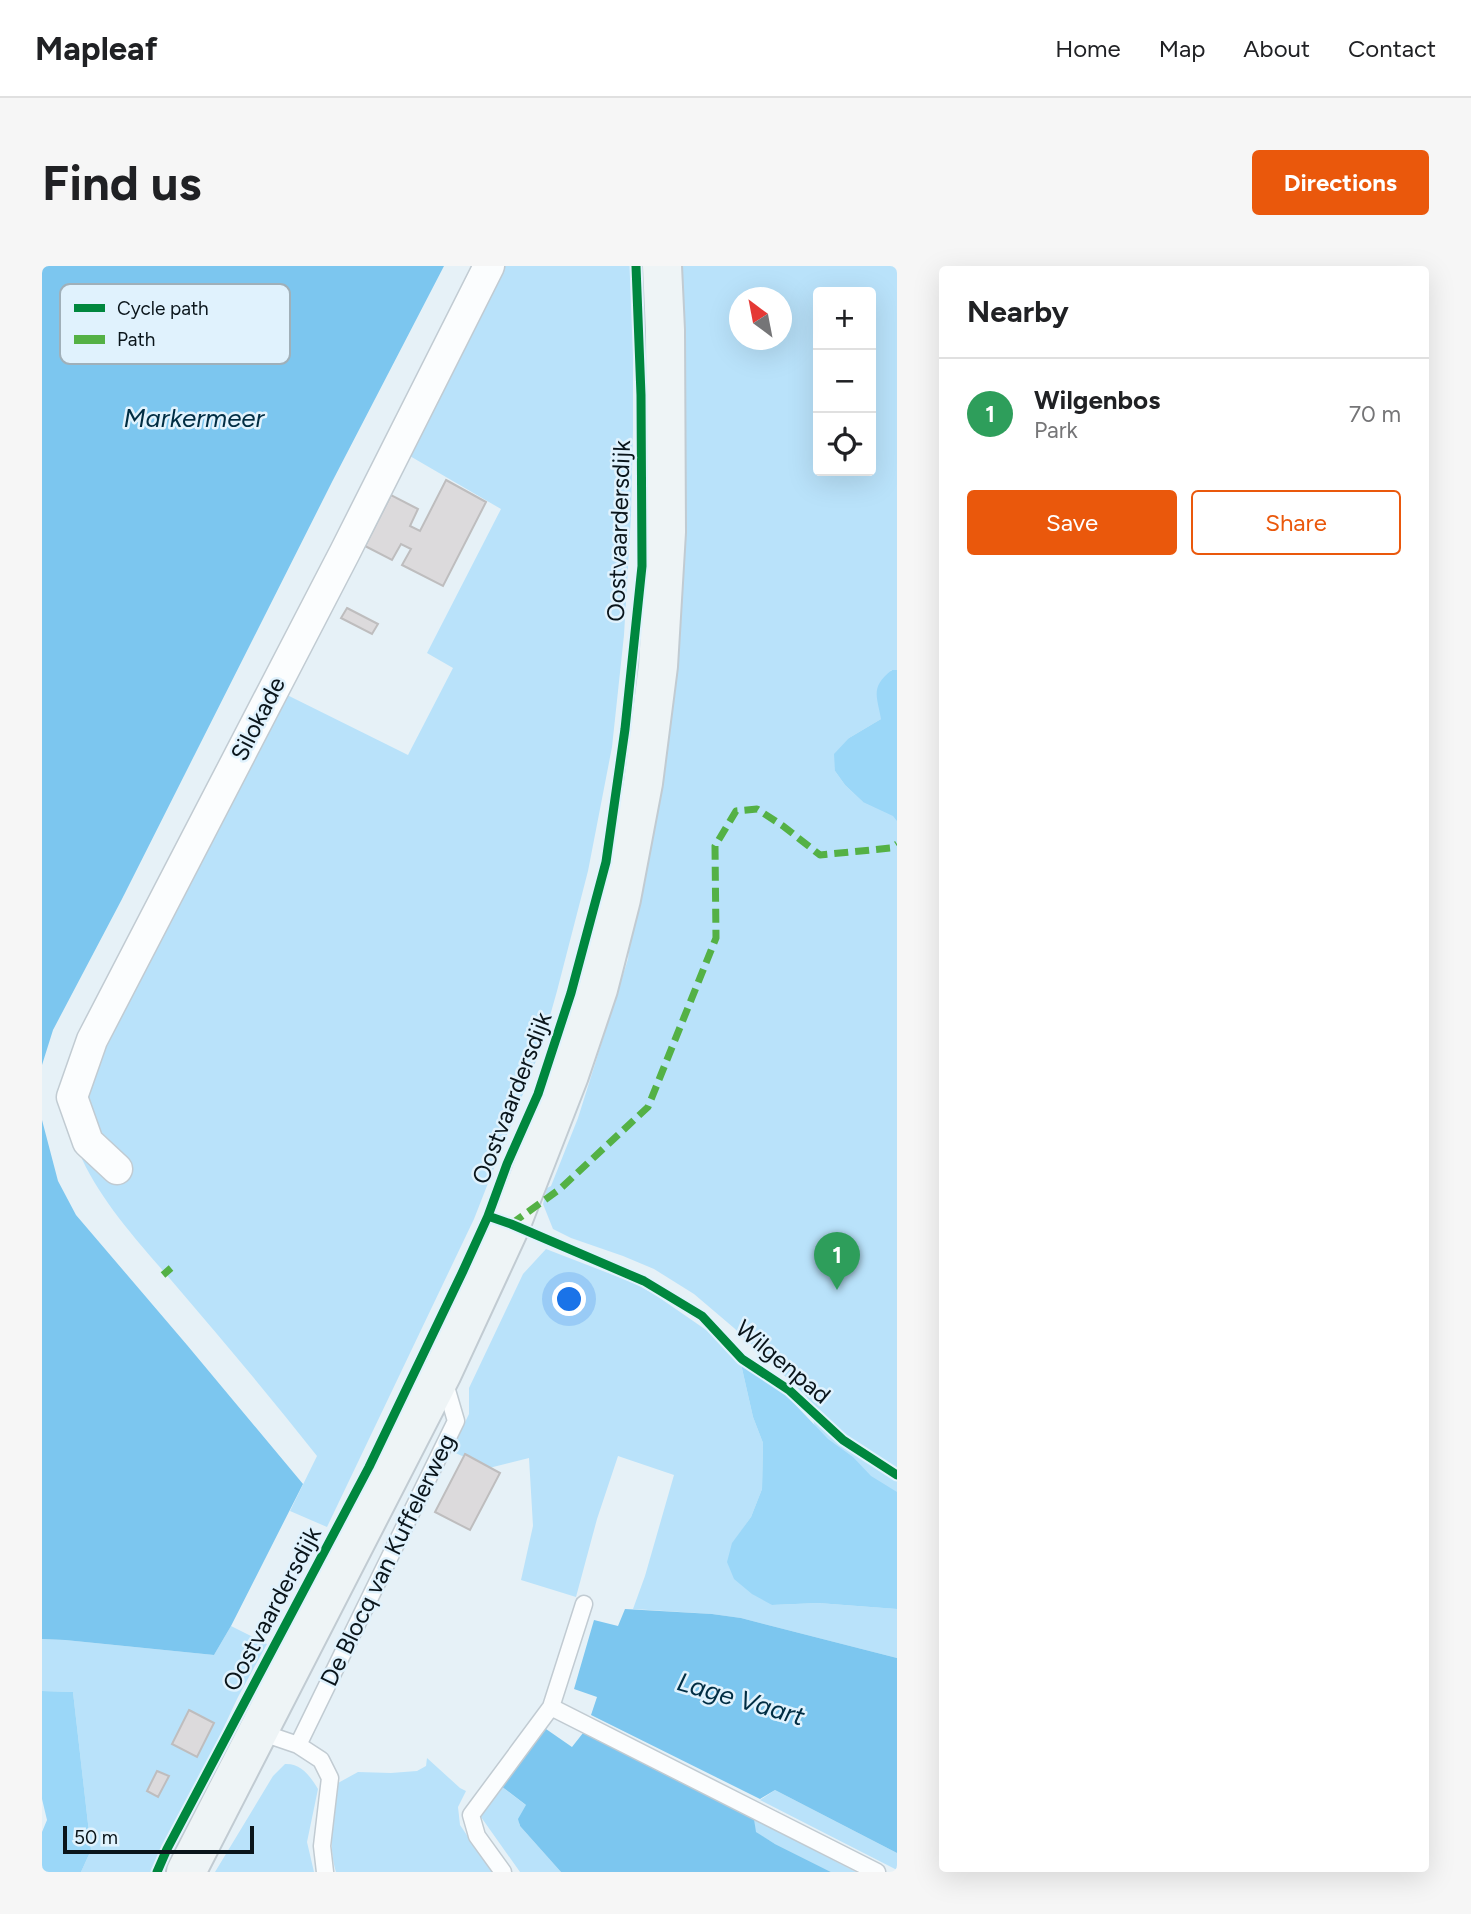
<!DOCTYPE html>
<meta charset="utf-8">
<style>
body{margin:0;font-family:Figtree,sans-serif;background:#f6f6f6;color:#202124}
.controls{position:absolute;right:21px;top:21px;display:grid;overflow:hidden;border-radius:7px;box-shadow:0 7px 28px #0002}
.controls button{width:63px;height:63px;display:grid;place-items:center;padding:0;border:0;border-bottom:2px solid #e0e0e0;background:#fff;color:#202124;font:35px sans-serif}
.compass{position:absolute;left:687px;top:21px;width:63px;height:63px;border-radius:50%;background:#fff;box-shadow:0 7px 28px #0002;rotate:328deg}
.scale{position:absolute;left:21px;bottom:18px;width:191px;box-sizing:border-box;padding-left:7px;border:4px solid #0a151b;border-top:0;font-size:19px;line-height:24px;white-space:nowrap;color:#0a151b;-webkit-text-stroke:5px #e0f2fd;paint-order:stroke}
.you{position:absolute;left:528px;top:1034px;width:24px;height:24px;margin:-18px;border:5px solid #fff;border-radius:50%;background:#1a73e8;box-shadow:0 0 0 10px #1a73e833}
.badge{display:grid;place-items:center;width:46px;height:46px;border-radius:50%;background:#ea580c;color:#fff;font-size:23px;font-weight:700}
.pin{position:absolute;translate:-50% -58px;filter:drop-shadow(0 2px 4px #0008)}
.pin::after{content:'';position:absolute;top:37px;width:24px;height:21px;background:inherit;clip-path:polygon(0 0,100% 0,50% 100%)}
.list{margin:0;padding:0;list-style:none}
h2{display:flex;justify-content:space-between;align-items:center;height:91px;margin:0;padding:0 28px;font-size:30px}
h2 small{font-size:23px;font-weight:400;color:#757577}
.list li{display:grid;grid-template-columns:46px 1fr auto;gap:21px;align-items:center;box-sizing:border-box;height:112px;padding:0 28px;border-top:2px solid #e0e0e0}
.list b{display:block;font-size:26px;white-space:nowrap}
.list p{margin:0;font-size:23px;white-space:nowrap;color:#757577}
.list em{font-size:23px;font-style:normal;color:#757577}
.actions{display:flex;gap:14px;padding:21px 28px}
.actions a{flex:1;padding:16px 0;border:2px solid #ea580c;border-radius:7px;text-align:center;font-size:24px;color:#ea580c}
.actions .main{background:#ea580c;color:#fff}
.icon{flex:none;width:38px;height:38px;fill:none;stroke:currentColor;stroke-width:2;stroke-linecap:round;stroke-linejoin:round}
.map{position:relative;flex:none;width:855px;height:1606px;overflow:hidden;border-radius:7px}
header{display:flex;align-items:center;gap:42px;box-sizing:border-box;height:98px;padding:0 35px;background:#fff;border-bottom:2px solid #e0e0e0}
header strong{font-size:33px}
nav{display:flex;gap:38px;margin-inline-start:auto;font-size:24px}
.intro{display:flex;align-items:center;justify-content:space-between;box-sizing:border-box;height:168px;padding:0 42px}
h1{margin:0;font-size:49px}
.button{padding:18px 32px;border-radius:7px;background:#ea580c;color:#fff;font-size:24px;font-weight:700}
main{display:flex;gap:42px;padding:0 42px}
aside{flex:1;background:#fff;border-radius:7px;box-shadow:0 7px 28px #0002}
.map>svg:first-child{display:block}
.green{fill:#b9e2fa;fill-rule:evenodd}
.forest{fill:#9bd7f8}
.water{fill:#7cc6ef}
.building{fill:#dcdadc;stroke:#bebdbe;stroke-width:2}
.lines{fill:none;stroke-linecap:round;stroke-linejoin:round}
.lane-casing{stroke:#c1cbd2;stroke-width:19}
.street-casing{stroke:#c1cbd2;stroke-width:33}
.secondary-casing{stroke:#c1cbd2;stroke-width:42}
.lane{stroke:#fbfdfe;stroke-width:16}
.street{stroke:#fbfdfe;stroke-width:30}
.secondary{stroke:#eef4f6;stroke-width:38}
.quiet{stroke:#54b145;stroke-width:7;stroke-dasharray:14 7;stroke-linecap:butt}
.cycleway-casing{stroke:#e0f2fd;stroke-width:13}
.cycleway{stroke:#00873e;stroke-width:9}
.labels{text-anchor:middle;stroke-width:5;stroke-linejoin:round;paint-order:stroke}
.street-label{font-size:24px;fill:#0a151b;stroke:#e0f2fd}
.water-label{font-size:26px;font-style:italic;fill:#002d43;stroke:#e0f2fd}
.key{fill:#e0f2fd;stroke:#a0b0b9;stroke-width:2}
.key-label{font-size:19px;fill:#0a151b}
</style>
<header>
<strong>Mapleaf</strong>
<nav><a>Home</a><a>Map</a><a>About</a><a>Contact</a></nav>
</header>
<div class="intro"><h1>Find us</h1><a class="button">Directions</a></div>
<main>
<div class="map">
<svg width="855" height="1606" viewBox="0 0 855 1606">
<rect width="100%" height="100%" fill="#e6f1f7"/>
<!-- green -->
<path class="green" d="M456,0H588L591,71V164L589,250L582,369L570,481L546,605L515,725L499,782L432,953L285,1261L248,1245L275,1190C230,1133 183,1077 135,1021C101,981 62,940 40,893L58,871L43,835L49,789L235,424L366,489L411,402L385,387L459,243L361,186Z
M634,0H855V404H849L839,453L807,472L793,505L803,519L821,536L855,499V1283L800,1263L765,1131L692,1062L652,1028L612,1003L581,990L529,972L511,963L501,938L505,922L509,920L536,852L586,693L595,617ZM776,26H829V205H776ZM698,32H740V74H698Z
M504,983L592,1017L612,1028L670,1068L699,1098L711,1151L721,1177L720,1223L709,1251L690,1278L730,1339L776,1337L855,1343V1392L699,1352L670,1348L591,1343L603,1310L632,1209L576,1190L555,1253L534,1331L479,1314L491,1260L487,1192L447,1202L409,1185L427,1148V1122L481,1008Z
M189,1360L225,1378L196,1431L114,1606H39L49,1584L31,1426L0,1425V1373L23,1374L172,1389Z
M385,1492L418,1522L424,1525L416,1541L418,1559L450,1606H294C286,1581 290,1542 296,1517L316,1506L349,1507L375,1505L384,1500Z
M243,1498C259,1497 268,1510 276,1523L265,1576L272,1606H173L231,1510Z
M459,1520L485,1540L477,1558L478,1560L519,1606H478L439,1551L448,1532Z
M733,1524L855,1587V1604L718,1534Z
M712,1553L814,1606H789L733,1578L713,1566Z"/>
<!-- forest -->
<path class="forest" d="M850,404H855V555L851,550L821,536L803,519L793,505L792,488L807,472L839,453C835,430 828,421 850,404Z
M699,1098L743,1128L786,1173L811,1191L829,1210L855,1226V1343L776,1337L730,1339L710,1328L692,1313L685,1296L690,1277L709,1251L720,1223L721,1177L711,1151Z
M0,1425L31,1426L49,1584L39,1606H0V1566L5,1554L0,1533Z"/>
<!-- water -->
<path class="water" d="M0,0H402L291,214L80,633L11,764L0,799Z
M0,854L16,915L34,949L145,1079L261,1218L189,1360L172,1389L23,1374L0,1373Z
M583,1343L670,1348L699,1352L855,1392V1587L733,1524L718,1533L549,1449L555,1431L532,1423L552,1354L576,1360Z
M504,1463L530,1481L541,1467L712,1553L714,1566L733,1578L789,1606H519L478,1560L476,1553L484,1539L459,1520Z"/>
<!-- building -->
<path class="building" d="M404,214L444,236L401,320L360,299L369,283L359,278L350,294L323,280L349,229L376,243L368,260L378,265Z
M305,342L336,358L330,368L299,352Z
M423,1188L458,1207L428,1264L393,1246Z
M147,1444L172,1457L155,1491L130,1478Z
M115,1505L127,1510L116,1531L105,1525Z"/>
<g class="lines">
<defs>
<path id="lane" d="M509,1441L835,1606
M215,1465L256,1479L279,1494L288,1512L280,1580L283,1606
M256,1479L414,1155L402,1114
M461,1606L435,1570L429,1549L509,1441L542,1338"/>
<path id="street" d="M75,903L46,876L30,831L50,774L303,286L447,0"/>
<path id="secondary" d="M144,1606L400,1107L469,958L527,809L556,723L579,633L601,517L616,400L624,266L623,64L620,0"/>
</defs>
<!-- lane casing -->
<use href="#lane" class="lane-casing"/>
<!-- street casing -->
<use href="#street" class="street-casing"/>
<!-- secondary casing -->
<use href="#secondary" class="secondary-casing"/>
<!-- lane -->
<use href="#lane" class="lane"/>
<!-- street -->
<use href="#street" class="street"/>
<!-- secondary -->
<use href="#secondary" class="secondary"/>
<!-- quiet -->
<path class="quiet" d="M469,958L518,923L606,841L674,672L673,580L694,545L715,543L741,560L778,589L849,582L855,578
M121,1009L129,1002"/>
<defs>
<path id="cycleway" d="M446,950L469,958L602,1015L660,1050L700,1093L747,1124L801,1174L855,1209
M115,1606L125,1583L327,1201L421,1005L446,950L465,898L496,828L529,727L564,596L583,463L600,300L599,129L594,0"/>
</defs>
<!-- cycleway casing -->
<use href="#cycleway" class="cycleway-casing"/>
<!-- cycleway -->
<use href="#cycleway" class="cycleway"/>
</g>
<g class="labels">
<!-- street labels -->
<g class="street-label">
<text transform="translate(577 265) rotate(-88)" y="8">Oostvaardersdijk</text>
<text transform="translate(216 453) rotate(-63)" y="8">Silokade</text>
<text transform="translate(470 832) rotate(-69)" y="8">Oostvaardersdijk</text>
<text transform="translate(741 1096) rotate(40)" y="8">Wilgenpad</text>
<text transform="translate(346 1294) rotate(-64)" y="8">De Blocq van Kuffelerweg</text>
<text transform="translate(230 1343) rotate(-62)" y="8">Oostvaardersdijk</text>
</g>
<!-- water labels -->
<g class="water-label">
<text x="152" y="161">Markermeer</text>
<text transform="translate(699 1433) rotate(16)" y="9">Lage Vaart</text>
</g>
</g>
<!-- legend -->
<rect x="18" y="18" width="230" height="80" rx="10" class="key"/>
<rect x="32" y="38" width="31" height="8" fill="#00873e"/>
<rect x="32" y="69" width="31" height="9" fill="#54b145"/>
<g class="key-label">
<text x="75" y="49">Cycle path</text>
<text x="75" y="80">Path</text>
</g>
</svg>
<div class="controls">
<button>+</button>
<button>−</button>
<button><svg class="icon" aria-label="locate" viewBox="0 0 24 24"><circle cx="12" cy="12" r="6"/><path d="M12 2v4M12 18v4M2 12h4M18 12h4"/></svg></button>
</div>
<svg class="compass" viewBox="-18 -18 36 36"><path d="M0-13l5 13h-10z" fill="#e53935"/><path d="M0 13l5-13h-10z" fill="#757577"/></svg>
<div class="scale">50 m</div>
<div class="you"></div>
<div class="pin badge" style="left:795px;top:1024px;background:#2e9e5b">1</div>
</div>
<aside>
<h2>Nearby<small></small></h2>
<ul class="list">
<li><span class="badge" style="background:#2e9e5b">1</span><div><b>Wilgenbos</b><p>Park</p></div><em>70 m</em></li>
</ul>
<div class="actions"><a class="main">Save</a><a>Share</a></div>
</aside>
</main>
